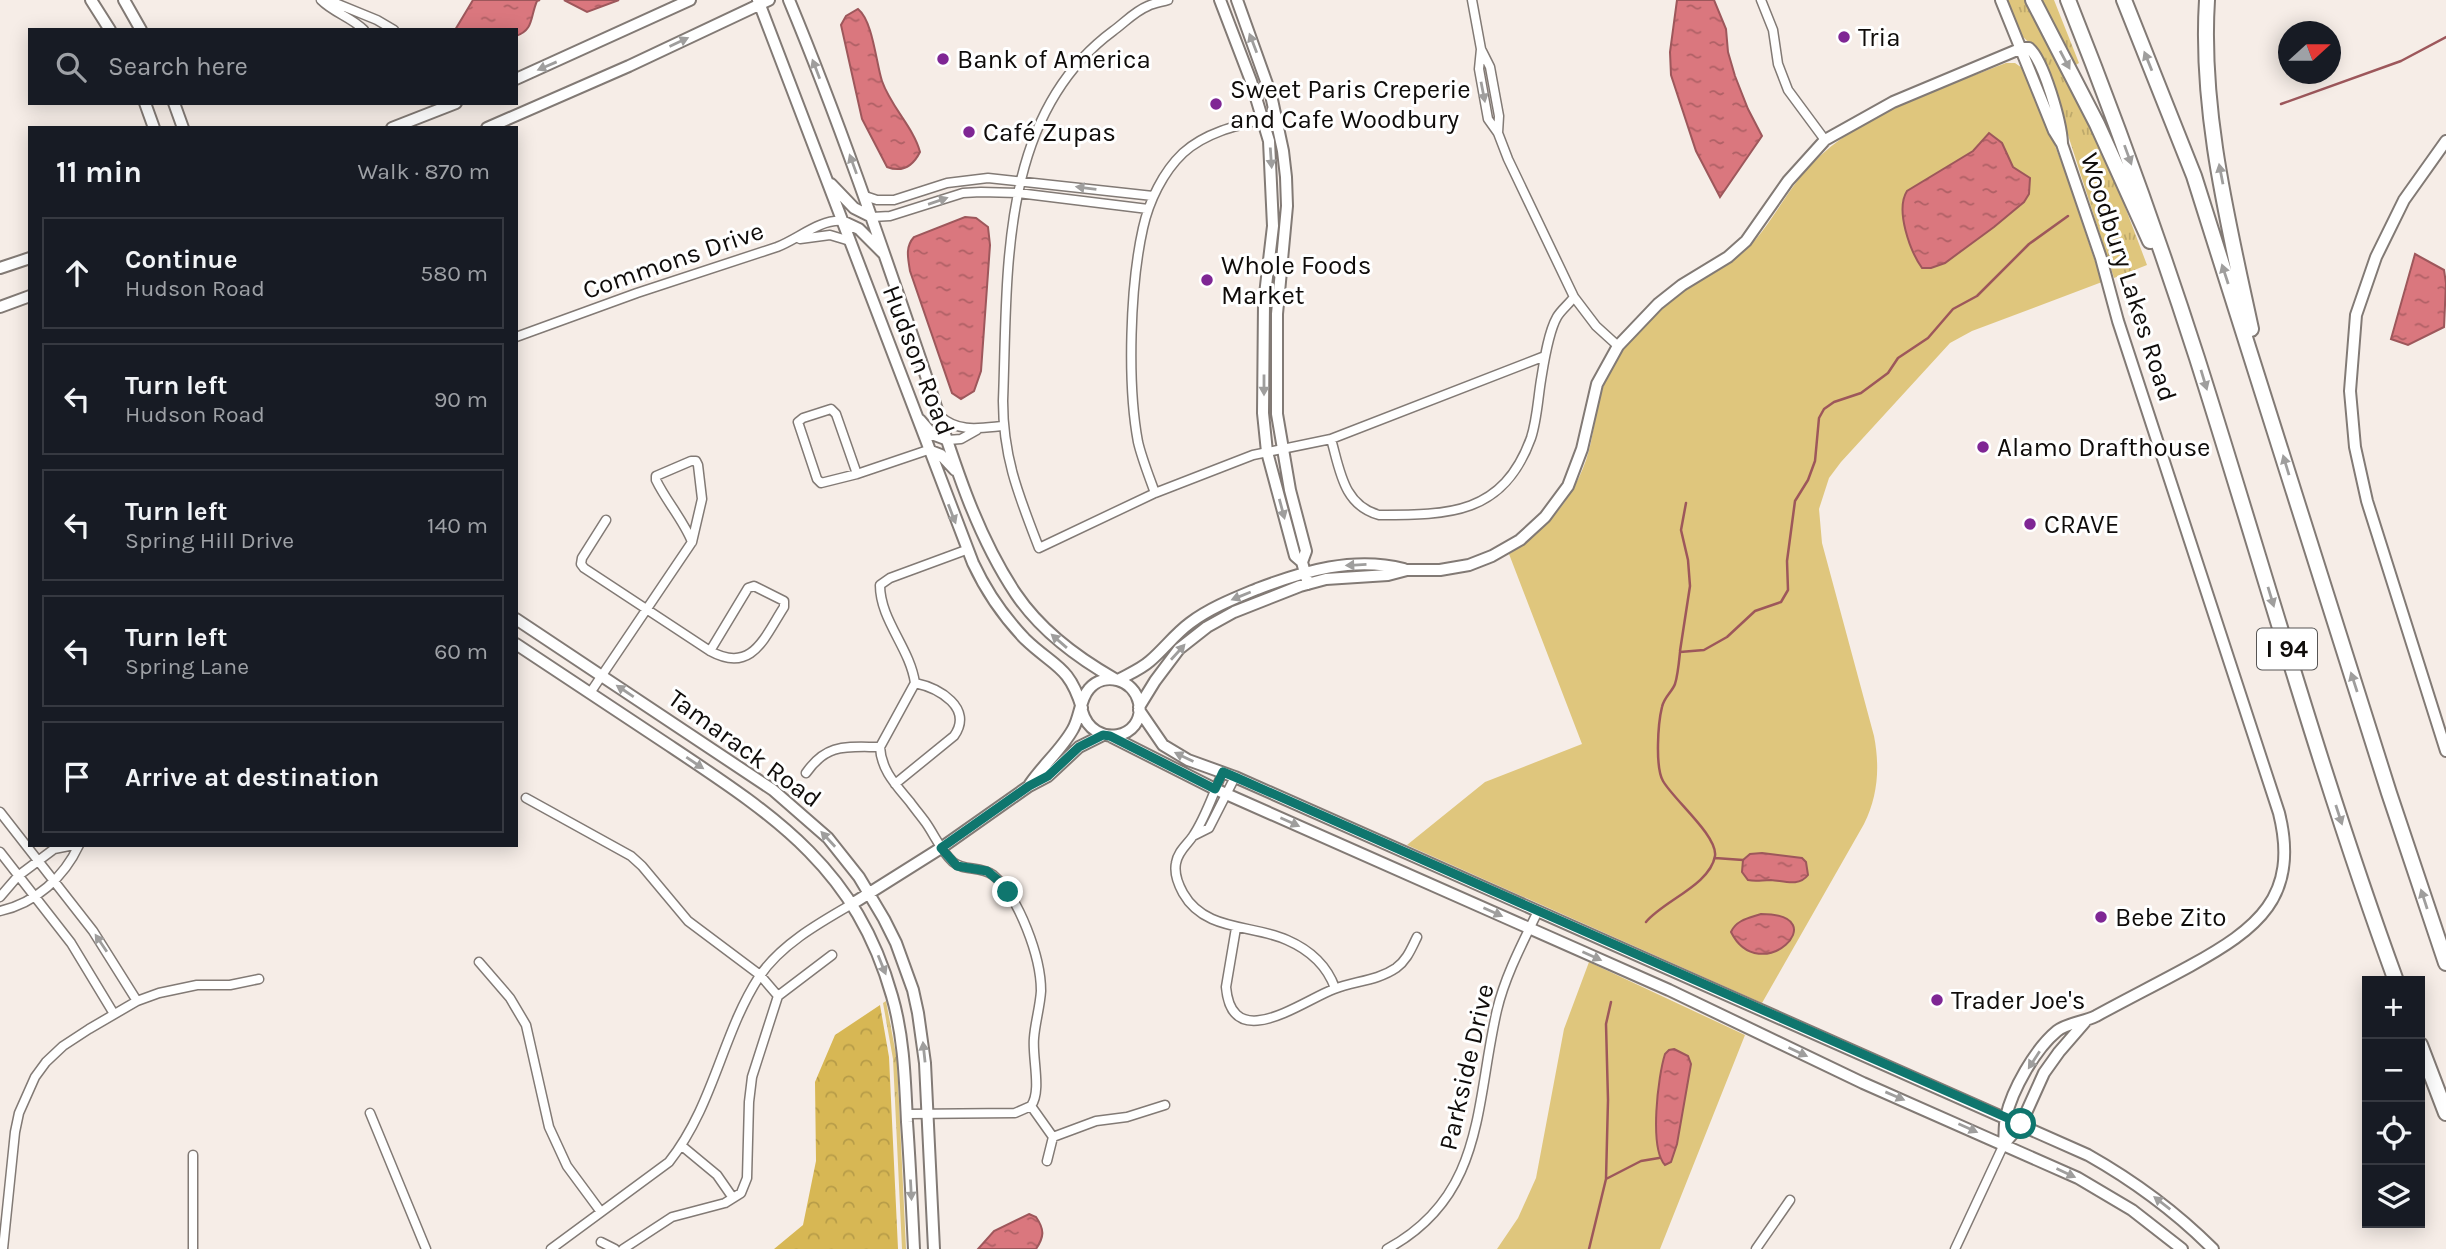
<!DOCTYPE html>
<meta charset="utf-8">
<style>
body{margin:0;font-family:Karla,sans-serif;background:#242831;color:#f1f3f6}
.controls{position:absolute;right:21px;bottom:21px;display:grid;overflow:hidden;border-radius:0px;box-shadow:0 4px 18px #0003}
.controls button{width:63px;height:63px;display:grid;place-items:center;padding:0;border:0;border-bottom:2px solid #363941;background:#171b24;color:#f1f3f6;font:35px sans-serif}
.compass{position:absolute;left:2278px;top:21px;width:63px;height:63px;border-radius:50%;background:#171b24;box-shadow:0 4px 18px #0003;rotate:69deg}
.stop{position:absolute;width:21px;height:21px;margin:-16px;border:5px solid #0f766e;border-radius:50%;background:#fff}
.stop.end{background:#0f766e;border-color:#fff;box-shadow:0 2px 7px #0008}
.list{margin:0;padding:0;list-style:none}
h2{display:flex;justify-content:space-between;align-items:center;height:91px;margin:0;padding:0 28px;font-size:30px}
h2 small{font-size:23px;font-weight:400;color:#9ea1a6}
.list li{display:grid;grid-template-columns:46px 1fr auto;gap:21px;align-items:center;box-sizing:border-box;height:112px;margin:0 14px 14px;padding:0 14px;border:2px solid #363941;border-radius:0px}
.list b{display:block;font-size:26px;white-space:nowrap}
.list p{margin:0;font-size:23px;white-space:nowrap;color:#9ea1a6}
.list em{font-size:23px;font-style:normal;color:#9ea1a6}
.icon{flex:none;width:38px;height:38px;fill:none;stroke:currentColor;stroke-width:2;stroke-linecap:round;stroke-linejoin:round}
.map{position:relative;flex:none;width:2446px;height:1249px;overflow:hidden}
.search{position:absolute;background:#171b24;box-shadow:0 4px 18px #0003;left:28px;top:28px;width:490px;height:77px;display:flex;align-items:center;gap:18px;box-sizing:border-box;padding:0 24px;border-radius:0px;color:#9ea1a6;font-size:26px}
.panel{position:absolute;background:#171b24;box-shadow:0 4px 18px #0003;left:28px;top:126px;width:490px;height:721px;border-radius:0px}
.map>svg:first-child{display:block}
.grass{fill:url(#grass-tufts)}
.forest{fill:url(#forest-crowns)}
.park{fill:#dfc67d}
.water{fill:url(#water-ripples);stroke:#9d575b;stroke-width:2}
.lines{fill:none;stroke-linecap:round;stroke-linejoin:round}
.stream{stroke:#9d575b;stroke-width:2.5}
.street-casing{stroke:#827a75;stroke-width:11}
.secondary-casing{stroke:#827a75;stroke-width:14}
.highway-casing{stroke:#827a75;stroke-width:18}
.street{stroke:#fff;stroke-width:8}
.secondary{stroke:#fff;stroke-width:10}
.highway{stroke:#fff;stroke-width:14}
.oneway{fill:#9f9e9d}
.route{stroke:#0f766e;stroke-width:9}
.poi-dot{fill:#7f2694;stroke:#fff;stroke-width:2.5}
.labels{text-anchor:middle;stroke-width:6;stroke-linejoin:round;paint-order:stroke}
.shield{fill:#fff;stroke:#575554;stroke-width:2}
.shield-label{font-size:24px;font-weight:bold;fill:#0f0c0a}
.poi-label{font-size:26px;fill:#0f0c0a;stroke:#fff;text-anchor:start}
.street-label{font-size:26px;fill:#0f0c0a;stroke:#fff}
</style>
<div class="map">
<svg width="2446" height="1249" viewBox="0 0 2446 1249">
<defs>
<pattern id="grass-tufts" width="24" height="20" patternUnits="userSpaceOnUse" patternTransform="scale(1.75)"><rect width="24" height="20" fill="#dfc67d"/><path d="M3 7l-1-3M5 7V3M7 7l1-3M15 17l-1-3M17 17v-4M19 17l1-3" fill="none" stroke="#bea96b"/></pattern>
<pattern id="forest-crowns" width="20" height="18" patternUnits="userSpaceOnUse" patternTransform="scale(1.75)"><rect width="20" height="18" fill="#d7b754"/><path d="M2 6a3 3 0 1 1 6 0M12 15a3 3 0 1 1 6 0" fill="none" stroke="#b79c48"/></pattern>
<pattern id="water-ripples" width="26" height="14" patternUnits="userSpaceOnUse" patternTransform="scale(1.75)"><rect width="26" height="14" fill="#da777e"/><path d="M2 4q2-2 4 0t4 0M15 11q2-2 4 0t4 0" fill="none" stroke="#af6065"/></pattern>
</defs>
<rect width="100%" height="100%" fill="#f6ede7"/>
<!-- grass -->
<path class="grass" d="M2006,0H2026L2074,90L2113,175L2147,265L2114,278L2059,107L2037,50L2023,37Z
M2040,0H2054L2079,63L2074,66Z
M886,1001L897,1060L906,1249H902L893,1059L883,1003Z"/>
<!-- forest -->
<path class="forest" d="M880,1005L889,1057L898,1249H774L803,1225L816,1161L815,1082L835,1035Z"/>
<!-- park -->
<path class="park" d="M2006,63H2015L2025,70L2063,166L2102,282L1972,331L1950,343L1841,462L1829,478L1819,509L1822,543L1874,736C1880,767 1878,796 1864,824L1762,1003L1407,845L1485,782L1582,744L1509,554C1550,529 1581,489 1591,442C1597,414 1599,387 1615,362C1634,331 1664,303 1694,285C1709,275 1725,268 1739,256C1769,231 1783,194 1811,165C1861,112 1940,89 2006,63Z
M1589,962L1745,1035L1660,1249H1497L1518,1218L1536,1178L1564,1029Z"/>
<!-- water -->
<path class="water" d="M473,0H540L537,1C530,17 534,30 516,36V30H455Z
M564,0H619L587,12Z
M1677,0H1714L1726,29L1728,52L1735,76L1748,109L1762,136L1720,197L1696,151L1671,75L1670,52Z
M858,9C873,21 876,63 882,81C891,107 914,128 920,152C913,166 903,173 887,167L862,119L841,25L846,16Z
M1989,133L2002,143L2013,167L2030,178L2029,194L2024,202L1994,227L1945,263L1931,268H1922C1910,251 1895,210 1907,191L1973,151Z
M965,217L976,218L988,227L990,245L981,371L974,391L961,399L952,393L910,271C908,258 905,247 914,237Z
M2415,254L2444,270L2446,283L2444,327L2408,345L2391,339Z
M1762,853L1802,858L1806,862L1808,875C1799,887 1784,881 1771,880C1762,880 1756,882 1748,880L1742,872L1743,860L1750,854Z
M1761,914C1838,914 1760,990 1731,932C1736,920 1749,918 1761,914Z
M1674,1049L1688,1056L1691,1064L1677,1144L1671,1162L1665,1165C1649,1148 1658,1076 1665,1054L1669,1050Z
M1029,1214L1036,1217C1045,1230 1044,1237 1036,1249H978L994,1231Z"/>
<g class="lines">
<!-- stream -->
<path class="stream" d="M2281,104L2401,61L2446,37
M1680,651L1690,586L1688,560L1681,530L1686,503
M1715,858L1743,860
M1646,922C1663,901 1710,885 1715,856C1718,836 1673,799 1663,781C1655,767 1658,723 1662,707C1664,697 1672,692 1675,684C1678,674 1679,662 1680,652L1704,650L1727,637L1755,611L1781,602L1788,590L1787,561L1795,501L1808,480L1815,461L1819,418L1824,409L1834,402L1861,393L1888,373L1898,358L1928,338L1953,309L1977,296L2029,244L2068,216
M1606,1179L1641,1161L1659,1158
M1589,1249L1606,1179L1608,1100L1606,1024L1611,1002"/>
<defs>
<path id="street" d="M321,0C334,13 351,17 364,30
M328,0L377,20L394,30
M1472,0L1481,49L1490,67L1499,116L1498,133
M1761,0L1773,30L1778,64L1788,90L1825,140
M1481,49L1479,69L1488,119L1498,133L1508,159L1574,297L1596,326L1618,346
M1277,116C1244,124 1208,130 1183,153C1163,172 1149,201 1143,228C1130,286 1127,383 1138,442C1142,459 1149,476 1155,493L1253,455L1331,439C1340,470 1343,505 1379,515C1449,515 1503,515 1531,438C1537,420 1538,398 1541,380C1544,362 1548,333 1557,317C1561,310 1569,304 1574,297
M865,196L877,200H894L947,183L988,178L1153,196
M872,217L890,216L963,193L981,192L1018,193L1148,209
M800,239L830,235L850,241
M516,337L637,293L777,247C798,239 820,219 842,221
M940,416C958,433 981,428 1003,426
M1331,439L1545,356
M948,440L961,439L977,430
M691,461H696L698,465L702,499L692,542C684,521 666,501 656,480V476Z
M857,474L836,414L831,409L803,418L798,422L817,479L821,483L857,474L928,450
M1155,493L1039,548C1019,496 1003,458 1003,401C1008,273 998,116 1113,31C1124,23 1135,11 1148,6C1154,3 1162,2 1168,0
M606,520L582,558L581,564L584,568L710,651C752,674 764,638 784,607V601L754,586L748,588L710,651
M966,550L890,578L880,585C880,620 910,648 915,683L880,747C881,770 896,785 910,802C915,809 921,816 926,823C935,836 941,851 953,862C963,871 981,866 993,875C1019,897 1041,957 1041,991C1040,1007 1035,1023 1034,1038C1032,1058 1042,1091 1031,1106L1053,1137L1047,1161
M590,693L692,542
M1223,772C1213,793 1206,817 1193,836C1187,845 1178,851 1176,863C1174,873 1178,884 1183,893C1205,932 1252,924 1287,940C1310,950 1327,966 1335,988
M806,773C827,743 846,747 880,747
M895,784L954,736C974,708 939,688 915,683
M526,798L631,856L642,866L688,921L760,975L778,996L752,1077L749,1102L747,1178L741,1193L725,1203L672,1217L623,1249
M0,812L93,931L137,1001
M1193,836L1209,828L1235,777
M0,852L71,943L114,1014
M0,897L18,876L54,849L74,845
M0,911C36,903 64,877 79,845
M1236,928L1226,987C1232,1055 1302,1001 1334,989C1354,981 1377,981 1396,968C1407,960 1411,949 1417,937
M479,962L510,998L526,1025L549,1127L567,1166L601,1212
M778,996L832,955
M370,1113L426,1249
M907,1114L1015,1113L1031,1106
M1053,1137L1096,1121L1127,1117L1165,1105
M682,1146L717,1175L733,1198
M193,1155V1249
M601,1242L615,1249
M3,1249L15,1132L19,1113L35,1077L46,1062L63,1046L89,1029L137,1001L159,993L197,985H230L259,979
M551,1249L669,1162C714,1105 722,1034 759,977C780,945 819,923 852,904
M1387,1249C1485,1196 1475,1105 1497,1010C1505,976 1523,942 1538,911
M1756,1249L1790,1200
M1955,1249L2004,1144"/>
<path id="secondary" d="M91,0L110,30
M124,0L141,30
M758,0L973,563C986,591 1003,616 1025,639C1054,667 1069,665 1082,708
M789,0C838,118 879,238 920,358C947,437 969,524 1016,594C1041,631 1076,657 1115,679
M1220,0L1251,81L1269,141L1273,226L1264,303L1263,413L1267,452L1295,556L1302,562L1308,584
M1237,0L1271,95L1283,151L1286,177L1287,206L1277,314V414L1290,490L1306,551L1302,562
M2001,0L2054,131L2062,144L2101,258L2118,321L2279,813C2300,897 2257,929 2190,966C2159,983 2127,999 2096,1016C2084,1022 2067,1023 2057,1031C2035,1049 2012,1090 2006,1117C2004,1126 2005,1135 2004,1144
M2022,48H2029C2044,61 2061,122 2062,143
M516,79L690,0
M145,103L154,128
M174,103L183,128
M392,128L456,103
M487,128L629,66L769,0
M2446,141L2404,200L2376,257L2356,315L2350,391L2355,447L2367,501L2446,751
M831,184L854,208L872,217
M842,221L859,229L883,253
M0,268L30,258
M0,307L30,296
M920,420L932,434L948,440
M928,450L941,455L955,470
M516,619L773,790L828,838L859,877L884,919L896,943L913,990L918,1013L925,1063L934,1249
M516,644C568,678 619,712 670,746C775,816 856,868 892,996C904,1037 905,1080 907,1122C910,1164 912,1207 914,1249
M1118,680C1129,674 1141,669 1150,661C1164,649 1175,634 1190,623C1210,608 1233,599 1257,589C1304,571 1354,556 1404,569
M1139,707L1155,681L1179,649L1207,627L1234,612L1300,586L1326,579L1388,575L1407,570H1440L1469,565L1492,556L1520,540L1545,517L1568,486L1582,449L1597,384L1618,346L1658,304L1682,285L1728,257L1746,241L1788,181L1825,140L1893,102L2022,48
M1139,710L1163,745L1188,760L1235,777L2088,1155C2134,1181 2175,1211 2213,1249
M1110,736L1215,789L1669,990L1863,1083L2078,1178L2132,1210L2182,1249
M1030,784C1043,765 1062,749 1073,729C1080,717 1080,699 1089,689C1104,671 1134,679 1139,703C1146,739 1093,750 1082,711
M852,904L941,848L1029,786L1048,776L1079,747L1103,735
M2004,1144L2021,1124L2044,1073L2059,1052L2085,1022"/>
<path id="highway" d="M2033,0L2097,124L2150,241
M2068,0C2115,118 2158,237 2197,358C2263,566 2321,776 2396,981
M2124,0L2194,176L2389,793L2446,963
M2207,0C2200,110 2228,222 2251,329
M2420,1045L2446,1113"/>
</defs>
<!-- street casing -->
<use href="#street" class="street-casing"/>
<!-- secondary casing -->
<use href="#secondary" class="secondary-casing"/>
<!-- highway casing -->
<use href="#highway" class="highway-casing"/>
<!-- street -->
<use href="#street" class="street"/>
<!-- secondary -->
<use href="#secondary" class="secondary"/>
<!-- highway -->
<use href="#highway" class="highway"/>
</g>
<!-- one-way arrows -->
<defs><path id="oneway-solid" d="M-6-.8H1V-3.2L6.5 0L1 3.2V.8H-6Z" transform="scale(1.75)"/></defs>
<g class="oneway">
<use href="#oneway-solid" transform="translate(679 42) rotate(-25)"/>
<use href="#oneway-solid" transform="translate(1253 43) rotate(-111)"/>
<use href="#oneway-solid" transform="translate(2065 60) rotate(62)"/>
<use href="#oneway-solid" transform="translate(2148 61) rotate(-112)"/>
<use href="#oneway-solid" transform="translate(547 66) rotate(157)"/>
<use href="#oneway-solid" transform="translate(816 69) rotate(-111)"/>
<use href="#oneway-solid" transform="translate(1483 92) rotate(79)"/>
<use href="#oneway-solid" transform="translate(2128 155) rotate(70)"/>
<use href="#oneway-solid" transform="translate(1271 158) rotate(86)"/>
<use href="#oneway-solid" transform="translate(853 164) rotate(-110)"/>
<use href="#oneway-solid" transform="translate(2221 174) rotate(-101)"/>
<use href="#oneway-solid" transform="translate(1086 188) rotate(-173)"/>
<use href="#oneway-solid" transform="translate(938 201) rotate(-19)"/>
<use href="#oneway-solid" transform="translate(2225 274) rotate(-108)"/>
<use href="#oneway-solid" transform="translate(2204 380) rotate(73)"/>
<use href="#oneway-solid" transform="translate(1264 385) rotate(90)"/>
<use href="#oneway-solid" transform="translate(2286 465) rotate(-107)"/>
<use href="#oneway-solid" transform="translate(1282 509) rotate(75)"/>
<use href="#oneway-solid" transform="translate(952 514) rotate(69)"/>
<use href="#oneway-solid" transform="translate(1356 565) rotate(177)"/>
<use href="#oneway-solid" transform="translate(1241 596) rotate(158)"/>
<use href="#oneway-solid" transform="translate(2271 597) rotate(73)"/>
<use href="#oneway-solid" transform="translate(1059 641) rotate(-139)"/>
<use href="#oneway-solid" transform="translate(1178 652) rotate(-48)"/>
<use href="#oneway-solid" transform="translate(2354 682) rotate(-108)"/>
<use href="#oneway-solid" transform="translate(625 691) rotate(-146)"/>
<use href="#oneway-solid" transform="translate(1184 757) rotate(-154)"/>
<use href="#oneway-solid" transform="translate(695 763) rotate(34)"/>
<use href="#oneway-solid" transform="translate(2339 815) rotate(72)"/>
<use href="#oneway-solid" transform="translate(1290 822) rotate(24)"/>
<use href="#oneway-solid" transform="translate(828 839) rotate(-133)"/>
<use href="#oneway-solid" transform="translate(2424 899) rotate(-108)"/>
<use href="#oneway-solid" transform="translate(1493 912) rotate(24)"/>
<use href="#oneway-solid" transform="translate(101 943) rotate(-124)"/>
<use href="#oneway-solid" transform="translate(1592 956) rotate(24)"/>
<use href="#oneway-solid" transform="translate(882 965) rotate(68)"/>
<use href="#oneway-solid" transform="translate(924 1052) rotate(-96)"/>
<use href="#oneway-solid" transform="translate(1798 1052) rotate(25)"/>
<use href="#oneway-solid" transform="translate(2034 1060) rotate(123)"/>
<use href="#oneway-solid" transform="translate(1895 1096) rotate(23)"/>
<use href="#oneway-solid" transform="translate(1968 1128) rotate(24)"/>
<use href="#oneway-solid" transform="translate(2066 1173) rotate(25)"/>
<use href="#oneway-solid" transform="translate(911 1190) rotate(87)"/>
<use href="#oneway-solid" transform="translate(2162 1203) rotate(-142)"/>
</g>
<g class="lines">
<!-- route -->
<path class="route" d="M1008,892L999,881L987,871L957,866L941,848L1029,786L1048,776L1079,747L1103,735L1110,736L1215,789L1223,772L1235,777L2021,1124"/>
</g>
<!-- markers -->
<g class="poi-dot">
<circle cx="1844" cy="37" r="7"/>
<circle cx="943" cy="59" r="7"/>
<circle cx="1216" cy="104" r="7"/>
<circle cx="969" cy="132" r="7"/>
<circle cx="1207" cy="280" r="7"/>
<circle cx="1983" cy="447" r="7"/>
<circle cx="2030" cy="524" r="7"/>
<circle cx="2101" cy="917" r="7"/>
<circle cx="1937" cy="1000" r="7"/>
</g>
<g class="labels">
<!-- shield labels -->
<rect class="shield" x="2257" y="628.5" width="60" height="41" rx="5"/>
<g class="shield-label">
<text x="2287" y="657">I 94</text>
</g>
<!-- poi labels -->
<g class="poi-label">
<text x="1858" y="46">Tria</text>
<text x="957" y="68">Bank of America</text>
<text x="1230" y="98">Sweet Paris Creperie<tspan x="1230" dy="30">and Cafe Woodbury</tspan></text>
<text x="983" y="141">Café Zupas</text>
<text x="1221" y="274">Whole Foods<tspan x="1221" dy="30">Market</tspan></text>
<text x="1997" y="456">Alamo Drafthouse</text>
<text x="2044" y="533">CRAVE</text>
<text x="2115" y="926">Bebe Zito</text>
<text x="1951" y="1009">Trader Joe's</text>
</g>
<!-- street labels -->
<g class="street-label">
<text transform="translate(673 260) rotate(-19)" y="9">Commons Drive</text>
<text transform="translate(2129 277) rotate(72)" y="9">Woodbury Lakes Road</text>
<text transform="translate(919 360) rotate(69)" y="9">Hudson Road</text>
<text transform="translate(745 748) rotate(36)" y="9">Tamarack Road</text>
<text transform="translate(1466 1067) rotate(-77)" y="9">Parkside Drive</text>
</g>
</g>
</svg>
<div class="controls">
<button>+</button>
<button>−</button>
<button><svg class="icon" aria-label="locate" viewBox="0 0 24 24"><circle cx="12" cy="12" r="6"/><path d="M12 2v4M12 18v4M2 12h4M18 12h4"/></svg></button>
<button><svg class="icon" aria-label="layers" viewBox="0 0 24 24"><path d="M12 4l9 5-9 5-9-5zM3 14l9 5 9-5"/></svg></button>
</div>
<svg class="compass" viewBox="-18 -18 36 36"><path d="M0-13l5 13h-10z" fill="#e53935"/><path d="M0 13l5-13h-10z" fill="#9ea1a6"/></svg>
<div class="stop" style="left:2021px;top:1124px"></div>
<div class="stop end" style="left:1008px;top:892px"></div>
<div class="search"><svg class="icon" aria-label="search" viewBox="0 0 24 24"><circle cx="10" cy="10" r="6"/><path d="M15 15l6 6"/></svg>Search here</div>
<section class="panel">
<h2>11 min<small>Walk · 870 m</small></h2>
<ul class="list">
<li><svg class="icon" aria-label="ahead" viewBox="0 0 24 24"><path d="M12 20V5M6 11l6-6 6 6"/></svg><div><b>Continue</b><p>Hudson Road</p></div><em>580 m</em></li>
<li><svg class="icon" aria-label="left" viewBox="0 0 24 24"><path d="M17 20v-9H6M10 6l-5 5 5 5"/></svg><div><b>Turn left</b><p>Hudson Road</p></div><em>90 m</em></li>
<li><svg class="icon" aria-label="left" viewBox="0 0 24 24"><path d="M17 20v-9H6M10 6l-5 5 5 5"/></svg><div><b>Turn left</b><p>Spring Hill Drive</p></div><em>140 m</em></li>
<li><svg class="icon" aria-label="left" viewBox="0 0 24 24"><path d="M17 20v-9H6M10 6l-5 5 5 5"/></svg><div><b>Turn left</b><p>Spring Lane</p></div><em>60 m</em></li>
<li><svg class="icon" aria-label="arrive" viewBox="0 0 24 24"><path d="M6 21V4h12l-3 4 3 4H6"/></svg><div><b>Arrive at destination</b></div></li>
</ul>
</section>
</div>
